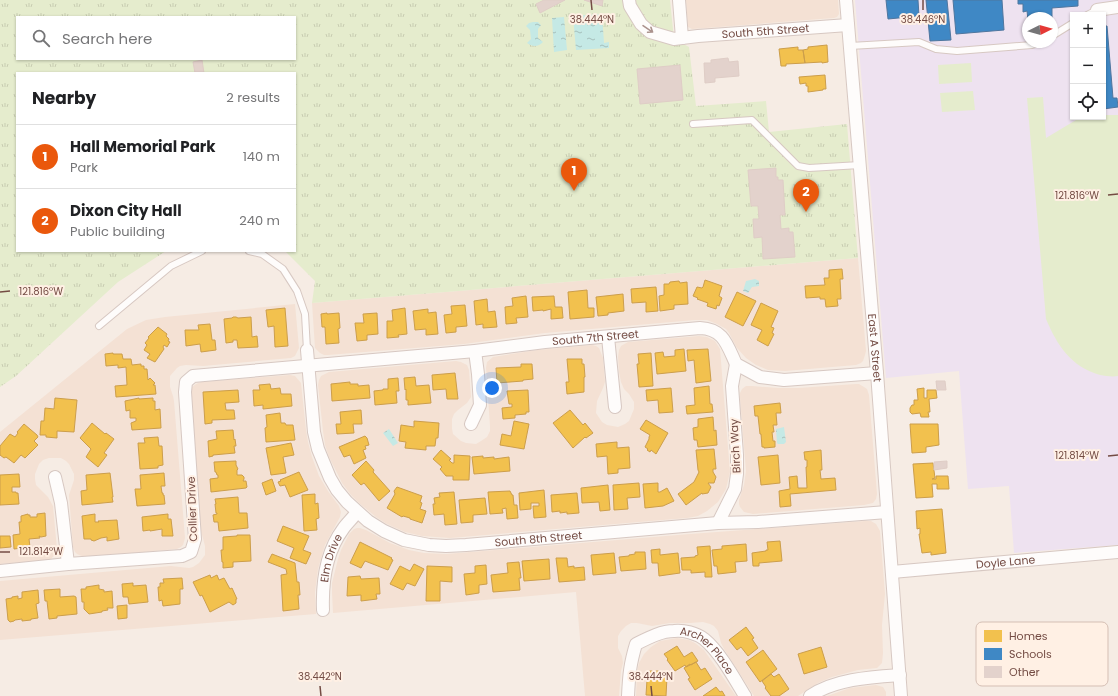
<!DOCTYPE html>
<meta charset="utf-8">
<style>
body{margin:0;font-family:Poppins,sans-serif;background:#f6f6f6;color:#202124}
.controls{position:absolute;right:12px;top:12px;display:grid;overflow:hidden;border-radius:0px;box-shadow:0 1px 3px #0004}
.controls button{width:36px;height:36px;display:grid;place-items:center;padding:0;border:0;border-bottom:1px solid #e0e0e0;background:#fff;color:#202124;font:20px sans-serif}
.compass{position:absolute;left:1022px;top:12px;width:36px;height:36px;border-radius:50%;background:#fff;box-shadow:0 1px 3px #0004;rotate:85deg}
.you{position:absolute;left:492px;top:388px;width:14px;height:14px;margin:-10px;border:3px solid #fff;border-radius:50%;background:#1a73e8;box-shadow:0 0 0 6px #1a73e833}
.badge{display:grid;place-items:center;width:26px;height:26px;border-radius:50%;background:#ea580c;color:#fff;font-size:13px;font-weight:700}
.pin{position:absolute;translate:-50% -33px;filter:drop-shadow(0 1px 2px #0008)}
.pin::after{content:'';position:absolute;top:21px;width:14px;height:12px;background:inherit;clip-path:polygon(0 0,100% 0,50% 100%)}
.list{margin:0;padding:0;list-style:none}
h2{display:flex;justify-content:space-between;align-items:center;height:52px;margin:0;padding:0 16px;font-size:17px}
h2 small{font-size:13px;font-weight:400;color:#757577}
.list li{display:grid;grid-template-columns:26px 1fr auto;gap:12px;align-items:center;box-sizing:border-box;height:64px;padding:0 16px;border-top:1px solid #e0e0e0}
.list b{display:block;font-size:15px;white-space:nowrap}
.list p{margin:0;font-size:13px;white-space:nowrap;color:#757577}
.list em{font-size:13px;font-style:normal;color:#757577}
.icon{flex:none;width:22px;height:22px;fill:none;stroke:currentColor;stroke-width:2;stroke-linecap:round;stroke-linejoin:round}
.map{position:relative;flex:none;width:1118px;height:696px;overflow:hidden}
.search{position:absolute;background:#fff;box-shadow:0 1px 3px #0004;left:16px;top:16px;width:280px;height:44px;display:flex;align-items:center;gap:10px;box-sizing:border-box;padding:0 14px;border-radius:0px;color:#757577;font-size:15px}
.panel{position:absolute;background:#fff;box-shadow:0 1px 3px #0004;left:16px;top:72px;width:280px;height:180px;border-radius:0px}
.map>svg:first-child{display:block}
.residential{fill:#f4e1d4}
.education{fill:#eee2f0;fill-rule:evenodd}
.grass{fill:#e5eccd}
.park{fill:url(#park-tufts);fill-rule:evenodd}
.water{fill:url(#water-ripples)}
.homes{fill:#f2c14e;stroke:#cc9e4b}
.schools{fill:#3f88c5;stroke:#4f769e}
.building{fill:#e3d2cc;stroke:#dfcdc6}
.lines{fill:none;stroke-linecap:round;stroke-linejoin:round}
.service-casing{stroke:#d7c8c2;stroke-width:8}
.minor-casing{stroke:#d7c8c2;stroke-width:14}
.service{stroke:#fefcfb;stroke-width:6}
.minor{stroke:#fefcfb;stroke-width:12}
.oneway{stroke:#ab928d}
.ticks{fill:none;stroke:#744c44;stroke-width:1.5}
.labels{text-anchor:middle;stroke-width:4;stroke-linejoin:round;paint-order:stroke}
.street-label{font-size:11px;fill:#744c44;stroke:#fff0e4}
.key{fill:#fff0e4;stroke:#d5bfb4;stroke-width:1}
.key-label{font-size:11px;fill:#744c44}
.ticks-label{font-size:10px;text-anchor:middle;fill:#744c44;stroke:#fff0e4;stroke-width:4;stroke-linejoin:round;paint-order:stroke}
</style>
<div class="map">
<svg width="1118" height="696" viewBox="0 0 1118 696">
<defs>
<pattern id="park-tufts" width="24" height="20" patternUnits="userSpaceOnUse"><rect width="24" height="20" fill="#e5eccd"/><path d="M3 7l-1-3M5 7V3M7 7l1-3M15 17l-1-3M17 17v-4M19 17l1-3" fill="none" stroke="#c8ccb1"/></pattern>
<pattern id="water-ripples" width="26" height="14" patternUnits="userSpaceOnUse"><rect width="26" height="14" fill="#c5e9e5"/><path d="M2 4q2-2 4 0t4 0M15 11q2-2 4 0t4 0" fill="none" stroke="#a5bfbb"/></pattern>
</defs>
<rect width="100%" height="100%" fill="#f6ece4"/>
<!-- residential -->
<path class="residential" d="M686,0H838L839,14L837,17L834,18L692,29L688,27Z
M858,258L866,351L865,355L863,361L861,363L856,365L785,371L768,370L756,365L746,358L737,348L729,333L726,329L717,324L707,320H695L545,333L464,344L328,355H324L320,353L315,348L312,303Z
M295,304L299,348L295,356L291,358L203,366L186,365L180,366L177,368L170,376V387L173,396L174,401L185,538L183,545L181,547L177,549L90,557H84L77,554L75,552L73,547L69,495L74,480V474L69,464L66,461L61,458H49L43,460L39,464L35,474V479L36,485L48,497L53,506L57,549L56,553L51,559L47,560L0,564V432L127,329L146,320L165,317Z
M699,336L707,337L715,341L720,349L730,472L726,489L718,502L707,511L698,516L687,518L450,538L422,536L405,532L387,524L376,517L359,503L351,495L342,483L329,457L325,445L323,431L318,385L319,380L321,376L329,372L456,361L461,362L467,365L469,370L471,397L467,403L458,410L454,414L452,419V429L453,434L461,441L466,443L476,444L481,441L487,437L490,431V426L486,368L487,362L493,357L537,350L592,345L596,346L599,348L603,358L605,382L603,388L597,401L596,413L602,422L607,425L618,427L625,424L629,421L634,409V402L629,394L624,389L621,382L619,372L618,357L619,350L621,346L628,342Z
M290,375L295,376L301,383L306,430L308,442L312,457L319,476L328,491L339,506L341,512L340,517L325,545L318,569L315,592L316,614L0,640V581L171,566L189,568L193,567L199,563L205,555V546L201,531L190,396L191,388L196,384L201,382Z
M856,384H859L864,387L867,389L869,395L877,494L876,499L873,503L864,505L753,514L744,512L740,507L739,504V500L744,485L746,471L740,398V393L742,389L746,386H752L779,388H798Z
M865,521H871L876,524L880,531L885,594L882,625L883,653L882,663L877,668L858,670L832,677L818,683L798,696H754L724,649L721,643L718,631L714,626L710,624L703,622L690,623H670L652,626L637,623H631L626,626L621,631L618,636V648L622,656L623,663L621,671L619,696H585L576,592L333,613L332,593V583L338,559L341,550L349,534L354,529L357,528H360L366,530L390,543L409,550L424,553L446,554L690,534Z
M677,638L689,640L695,643L704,650L736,696H636L637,672L639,663L644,654L651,647L660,641Z
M876,685L883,687L886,692V696H827L850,688Z"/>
<!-- education -->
<path class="education" d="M855,0H1118V545L1014,553L1009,486L968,489L959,371L886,378ZM1073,15H1103V117H1073ZM1028,18H1052V42H1028Z"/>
<!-- grass -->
<path class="grass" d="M971,63L972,82L939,84L938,65Z
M973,91L975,110L942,112L940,93Z
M1043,97L1046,138L1076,120L1086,117H1103V115H1118V376C1112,377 1106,376 1100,375C1071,367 1057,345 1046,319L1027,98Z"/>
<!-- park -->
<path class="park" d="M0,0H670L674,39L689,47L696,106L766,101L769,132L847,124L858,258L312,303L315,281L285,251H295V73H17V251H166L118,282L16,376L0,387ZM17,17H295V59H17Z"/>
<!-- water -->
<path class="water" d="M602,14L604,43L609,42V48L576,50L573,16Z
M564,17L567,50L554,52L552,18Z
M533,22H538L541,25L538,29V38L543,42C538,47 533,47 527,43L531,39L530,30L526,26L529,23Z
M755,279L759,281V286L752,287L748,293L743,291L746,281Z
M784,427L786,442L784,444H778L777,443L776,429Z
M389,429L398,443L393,446L383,433Z"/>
<!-- homes -->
<path class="homes" d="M827,45L828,62L822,63V62L805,63L803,50L808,49V47Z
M798,47V50H803L805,63L786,64V66H781L779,49Z
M825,75L826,89H823V90L808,92V86H806V83L800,84L799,77Z
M842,269L843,279H840L841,299H837L838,306L826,307L825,299H820V297L806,298L805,286L825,285L824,278H829V270Z
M705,280L722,286L719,296L722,298L719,306L717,305L716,309L707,306L708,303L697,299L698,298L693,296L697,287L702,288L703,287Z
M679,281L680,283L687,282L688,304L674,305V309L660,311L659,296L664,295V284H669L670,282Z
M656,287L658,311L646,312V302L632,303L631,289Z
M587,290L588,308H594V317L570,319L568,292Z
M737,292L756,301L743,326L725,317Z
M623,294L624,311L608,313V315L598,316L596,297Z
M526,296L528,317L516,318L517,323L506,324L505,307L513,306L512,298Z
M554,296L555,307H562L563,318L551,319V309L543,311V310L533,311L532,297Z
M487,299L488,312L495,311L497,327L483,328V324L476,325L474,301Z
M761,303L778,311L771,327L774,328L772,333L774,334L768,346L757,340L762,330L751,325Z
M465,305L467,326L456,327V332L446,333L444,315L452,314L451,306Z
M285,308L288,346L275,347L274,326L268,327L266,310Z
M405,308L407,334L398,335L399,337L387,338V321H393L392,310Z
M428,309V313L436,312L438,334L426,335V329L415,330L413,311Z
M327,313V314L339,313L340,328L338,329L339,343L326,344L325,327H322L321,314Z
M377,313L378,334L367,335V340L357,341L355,323H364L363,314Z
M233,317H236L238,318L251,317L252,337L257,336L258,347L238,348L237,340H233V342L226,343L224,319L232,318Z
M210,324L212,340H215L216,350L201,352L200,344L186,346L185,330H199L198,325Z
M158,327L167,334L166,336L169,339L168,341L170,342L167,347L164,345L163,347L164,349L155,362L147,358L150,354L144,350L147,345L145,343L149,338L148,337Z
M684,349L686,371L657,374L655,353L663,352L664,357L675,356V350Z
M708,349L711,381L696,383L694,360L688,361L687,350Z
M113,353V354H122L123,359H131L132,365L141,364V366H144V369H147L148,380L150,378L155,383L153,385H155L156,394L116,397L115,386L127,385L126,367L118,368V365L106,366L105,354Z
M651,353L653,386L639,387L637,364H639L638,354Z
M567,359H582V364H584L585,377H584V392L567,394L566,382H569Z
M521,364H532L533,379L523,380V381L497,383L496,368L521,367Z
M455,373L458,399H447L446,389L433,390L432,375Z
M415,377L416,386L429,385L431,403L408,405V400H406V389L405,390L404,378Z
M398,378L399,391H396L397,403L375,405L374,391L383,390V389H388V379Z
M350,382V384H358V386L369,385L370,398L332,401L331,384Z
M270,384L271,389L280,388L281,394H291L292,406L263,409V405L254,406L253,390H260L259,385Z
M709,386L710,404H712L713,412L687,414L686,406L695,405L694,388Z
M671,388L673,412L659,413L658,400L647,401L646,390Z
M924,388V398H927V390H936L937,398L929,399L930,412H928L929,417H921L920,413L912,414L910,412V408L912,405H914V400H918L917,389Z
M238,390L239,402L225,403L226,410H234L235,419L212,420V423L205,424L203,392Z
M528,390L529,412H526V414L515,415V418L503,419L502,408L512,407V404H509L507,391Z
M55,398L77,400L74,432L57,431V438L46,437V435H40L41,421H44L45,408L54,409Z
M139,398V399L153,398V401H155V410L160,409L161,428L132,430L131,423L136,421V418H130V410L126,411L125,401Z
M780,403L781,413H776L777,425H773L774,432H772L773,441H775V447L764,448V447H762L761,434H760L758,416H755L754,406Z
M361,410L362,424H353L354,433L337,434L336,424H341L340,412Z
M570,410L583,425L585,423L593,433L586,438L585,437L573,448L553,423Z
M280,413L281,423H285L286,425H293L295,440L266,442L265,428L267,427L266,415Z
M713,417L714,431L716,430L717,445L698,447L697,440H694L693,428L698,427V419Z
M646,420L668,433L656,454L651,450L650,452L647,450L648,449L645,447L649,439V437L650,435L640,429Z
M414,421L439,423L438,438H436L435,446H426V450L405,448L406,442L399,441L401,425L414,427Z
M514,421L529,424L524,449L500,445L502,434L511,436Z
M92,423L105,434L106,433L114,439L104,453L107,455L98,467L86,457L91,449L80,438Z
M24,424L37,435L38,437L34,441L38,445L25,458L21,455L14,463L6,457L4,458L0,455V446L10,434L15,437L18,433L17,432Z
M910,424H938L939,445L926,447V452L912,453Z
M233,430L234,440L235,439L236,446H234L235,453L213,455V456L209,457L208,441L217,439L216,431Z
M365,436L367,438L369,445L365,446L366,449L363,450L366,458L354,464L350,455L344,457L339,447Z
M158,437L159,446H162L163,465L158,466V468L140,469L138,443H145L144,438Z
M617,442V448L629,447L630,468L618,469V473L608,474L607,456L597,457L596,444Z
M291,443L294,455L283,457L286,473L271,475L266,448Z
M714,449L716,469H713V472L716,477L714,483H708L711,487L708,493L702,494V493L686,505L678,494L694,482L699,472L698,470L696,450Z
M441,450L451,459L449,460L452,463H454V455L470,456L469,480H453V476H446L440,469L442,467L433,459Z
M821,450L822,470H820L821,479L835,478L836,490L790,494L791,506L780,507L779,491L790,489L789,477L797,476L798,488H807L806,467H807V460H805L804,452Z
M778,455L780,483L761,485L758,457Z
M483,456V458L494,457V459L509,457L510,471L474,474L472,457Z
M236,461V465L238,469L237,470V475H242L244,477V479L243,481H246L247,487L246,488L211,492L210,479L218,478V475H217L216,472H215L214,462Z
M366,461L374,470L373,472L390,491L379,501L364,483L361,485L352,475Z
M933,463L935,478L932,479H936V476H948L949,489H937V484H932L933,497L916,498L913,464Z
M299,472L308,490L290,497L285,485L280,486L278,482L281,481L280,480Z
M110,473L113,497H112L113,502L82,505L81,491L87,490L86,475Z
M164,473L165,486H161L162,493H163V495H164L165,504L137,506L135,489H141L140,475Z
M19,474L20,487H12V492H16V493H18L19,504L0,505V475Z
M272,479L276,491L266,495L262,483Z
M639,483L640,497L627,498L628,509L614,510L613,485Z
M658,483V492H660L667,488L674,501L663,506L645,508L643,484Z
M608,485L610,510L600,511L599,502L582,503L581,488Z
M397,487L422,496L420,502L422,503L420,509L426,511L422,523L410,519V518L403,516L402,517L387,508L395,494L394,491Z
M544,490L546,517L534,518L533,506H539V503H531V509L520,510L519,493Z
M510,491L512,495H513L514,505H517L518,518L507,519L506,508L502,509L503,513L490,514L488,492Z
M454,492L457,524L445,525L444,514L434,515L433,504H435L434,498L440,497L439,493Z
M577,493L579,513L567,514V512L560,513V511L552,512L551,495Z
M315,494V504L318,503L319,518L316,519L317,530L304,531L302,495Z
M238,497L239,513H247L248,528L219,531L218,522H214L213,515L217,514V513H216L215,504H216L215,499Z
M485,498L487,514L473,515V522L461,523L459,500Z
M942,509L946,553L931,555V552L922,553L919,534H920V528L917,529L916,511Z
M45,513L46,536L41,537L39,536L40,538L29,539L30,547L14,549L13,535L20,534L19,522H21V516L28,514V515H30V517H37V514Z
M95,514V522H99L98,521L117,520L119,539L107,541V537L101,538L94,541L91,540V539H84L82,516Z
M168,514V519H171L173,536H162V529L150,531V530L143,531L142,517Z
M283,526L309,536L303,550L311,553L306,564L290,558L294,548L277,541Z
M237,535H250L251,561L233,562V567L223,568V562H222L221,550H223V537L237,536Z
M0,536H10L11,547L0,548Z
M780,541L782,561L759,563V566H753L752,553L766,551V550H768L767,542Z
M360,542L392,558L391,559L393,560L388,570L365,561L361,568L350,563Z
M746,544L747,561L735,562L736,572L718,574L717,566H714L712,550L722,549V546Z
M710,546L712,577H705V572L691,573V570H682L681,558L695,557V556L698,555L697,547Z
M660,549V555L678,553L680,573L659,576L658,563H652L651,550Z
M635,552H645L646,569L621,571L619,557L629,556V555L635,554Z
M614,553L616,573L593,575L591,555Z
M272,554L295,563L297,582H299L300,595H298L299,609L283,611L281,575L287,574L286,569L268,562Z
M556,558H567L568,567L574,566V568L584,567L585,580L559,582Z
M549,559L550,579L524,581L522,561Z
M519,562L521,578H519L520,590L493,592L491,575L508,573L507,563Z
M414,564L424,569L415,586L407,583L403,590L390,584L400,566L410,571Z
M486,565L487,584L479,585V593L466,595L464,574L475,573V566Z
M427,566L452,567V582L440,581V601H426Z
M210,575L211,578L217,575L219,580L224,578L230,589L232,588L237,599H236V603L233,605L229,602L210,612L202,595L200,596L193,582Z
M360,576L361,579L379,578L380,594H376L377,599L361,601V595L347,596L348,577Z
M182,578L183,589H180V604L163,606L162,600L159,601L158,587H160V583H164L163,579Z
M133,583V586L146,585L148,602L129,604L128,597H123L122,584Z
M99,585V589L104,590V592L112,591L113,608H107L108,610L102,611V612L89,614L84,609V602H82L81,589H86V587Z
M60,589V597L74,596L76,597L77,614L57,616V618L49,619L47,601H45L44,590Z
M38,590L39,603L36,604L38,618L31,619V620L22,621V619L15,620L14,621L10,622L8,620L6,599L12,598V597L18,596V599L22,598V592Z
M127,605V618L118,619L117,606Z
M746,627L754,638L752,639L758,648L748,656L741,647L737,650L729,640Z
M677,646L684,657L692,652L698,661L686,667L685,665L675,671L667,660L668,659L664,654Z
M821,647L827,667L804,674L798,654Z
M763,650L777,669L760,682L746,662Z
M696,662L701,670L705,668L712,679L695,690L688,679L690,678L684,668L690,664L691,665Z
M649,671H661V677H667L666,696L646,695L647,680H649Z
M771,674L774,677L779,674L789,689L779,696H771L765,688L766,687L762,681Z
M716,687L720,692L722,691L725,696H703Z"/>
<!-- schools -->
<path class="schools" d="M886,0H918L919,16L888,19Z
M926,0H947L951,40L930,41Z
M953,0H1002L1004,30L956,34Z
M1018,0H1078V6L1052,8V20V18H1028V20L1027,11L1023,12V4H1018Z
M1103,26H1107L1113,98H1117L1118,107L1103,109Z"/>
<!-- building -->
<path class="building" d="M544,0H565L540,13L536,4Z
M584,0H603L602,6Z
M728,58L729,62L738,61L739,76L715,78V82L705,83L704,63H711V60Z
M202,60L204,73H195L193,62Z
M680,65L683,100L640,104L637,69Z
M776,168V177H778V180H783L785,215H780L781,229L789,228V232H793L795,257L763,259L762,237L754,238L753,219H759L758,206H751L748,170Z
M936,381H945L946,390H937Z
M947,461V468L934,470V462Z"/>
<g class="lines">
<defs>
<path id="service" d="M1087,15L1097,10
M1052,36L1073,23
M850,46L919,42L936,49L957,51L1032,45L1042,42
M693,124L752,120L798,166L809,168L860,165
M249,251L262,254L283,269L297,291L305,314L307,350
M99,326L171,266L202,251"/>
<g id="minor">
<path id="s1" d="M629,0L630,6L641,24L650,32L674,39L698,36L848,25"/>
<path d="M679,0L682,38"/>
<path id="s2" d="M846,0L877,373L901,696"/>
<path d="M1097,10L1118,7"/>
<path d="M608,337L615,407"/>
<path id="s3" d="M307,350L314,432L318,449L330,478L337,490L347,502L368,521L384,531L404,540L429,545L446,546L466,545L718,523L758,522L887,512"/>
<path d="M471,424L480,405L478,374L475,351"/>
<path d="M55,477L61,503L68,564"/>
<path d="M718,523L735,489L737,474V455L732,386L736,364"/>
<path id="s4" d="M0,571L68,564L182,556L191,552L195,539L185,392L186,382L193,376L475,351L545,342L700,328C724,329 727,345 736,364L760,377L784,380L877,373"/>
<path id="s5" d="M892,572L1118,552"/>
<path id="s6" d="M323,610C322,583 326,552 343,529C347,523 353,518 357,512"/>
<path id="s7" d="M628,696C629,675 630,664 636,644C648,638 661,631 674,631C684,630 696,633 704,639C720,652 734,678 745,696"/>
<path d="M810,696C835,679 871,677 900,675"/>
</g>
</defs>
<!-- service casing -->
<use href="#service" class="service-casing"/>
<!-- minor casing -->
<use href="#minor" class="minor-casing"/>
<!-- service -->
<use href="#service" class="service"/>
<!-- minor -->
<use href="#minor" class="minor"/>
</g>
<!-- one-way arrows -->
<defs><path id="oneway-shaft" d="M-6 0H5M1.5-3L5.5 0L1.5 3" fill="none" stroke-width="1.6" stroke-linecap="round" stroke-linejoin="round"/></defs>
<use class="oneway" href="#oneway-shaft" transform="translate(648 29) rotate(34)"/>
<!-- ticks -->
<path class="ticks" d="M591,0L592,10M923,0V10M1108,195L1118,194M0,292L10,291M1108,456L1118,455M0,552H10M320,686L321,696M651,686L652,696"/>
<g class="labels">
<!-- street labels -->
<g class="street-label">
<text dy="4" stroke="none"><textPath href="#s1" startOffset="156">South 5th Street</textPath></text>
<text dy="4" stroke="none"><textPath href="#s4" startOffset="777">South 7th Street</textPath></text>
<text dy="4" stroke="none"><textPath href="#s2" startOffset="349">East A Street</textPath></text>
<text transform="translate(735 446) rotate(-93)" y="4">Birch Way</text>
<text transform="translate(192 509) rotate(-92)" y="4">Collier Drive</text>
<text dy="4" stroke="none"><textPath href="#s3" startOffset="365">South 8th Street</textPath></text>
<text dy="4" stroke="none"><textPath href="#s6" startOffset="53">Elm Drive</textPath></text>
<text dy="4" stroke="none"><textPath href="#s5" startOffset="114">Doyle Lane</textPath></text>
<text dy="4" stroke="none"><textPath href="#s7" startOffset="134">Archer Place</textPath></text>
</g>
</g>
<!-- legend -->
<rect x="976" y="622" width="132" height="64" rx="6" class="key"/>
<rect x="984" y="630" width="18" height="12" fill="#f2c14e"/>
<rect x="984" y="648" width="18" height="12" fill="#3f88c5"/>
<rect x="984" y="666" width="18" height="12" fill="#e3d2cc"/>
<g class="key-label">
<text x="1009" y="640">Homes</text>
<text x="1009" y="658">Schools</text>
<text x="1009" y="676">Other</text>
</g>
<g class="ticks-label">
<text x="592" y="23">38.444°N</text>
<text x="923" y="23">38.446°N</text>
<text x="1077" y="199">121.816°W</text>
<text x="41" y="295">121.816°W</text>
<text x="1077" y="459">121.814°W</text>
<text x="41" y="555">121.814°W</text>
<text x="320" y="680">38.442°N</text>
<text x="651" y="680">38.444°N</text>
</g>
</svg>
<div class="controls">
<button>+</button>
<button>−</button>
<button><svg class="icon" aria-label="locate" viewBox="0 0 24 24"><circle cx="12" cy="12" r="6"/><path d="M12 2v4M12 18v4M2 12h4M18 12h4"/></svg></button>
</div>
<svg class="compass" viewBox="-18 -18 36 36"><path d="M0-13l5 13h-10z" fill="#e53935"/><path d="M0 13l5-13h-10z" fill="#757577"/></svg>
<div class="you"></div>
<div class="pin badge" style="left:574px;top:191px">1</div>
<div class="pin badge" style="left:806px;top:212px">2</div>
<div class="search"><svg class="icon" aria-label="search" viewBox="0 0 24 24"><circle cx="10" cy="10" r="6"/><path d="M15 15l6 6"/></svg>Search here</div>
<section class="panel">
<h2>Nearby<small>2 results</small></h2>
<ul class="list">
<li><span class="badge">1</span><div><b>Hall Memorial Park</b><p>Park</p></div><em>140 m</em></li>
<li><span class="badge">2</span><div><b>Dixon City Hall</b><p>Public building</p></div><em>240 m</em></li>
</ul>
</section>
</div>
